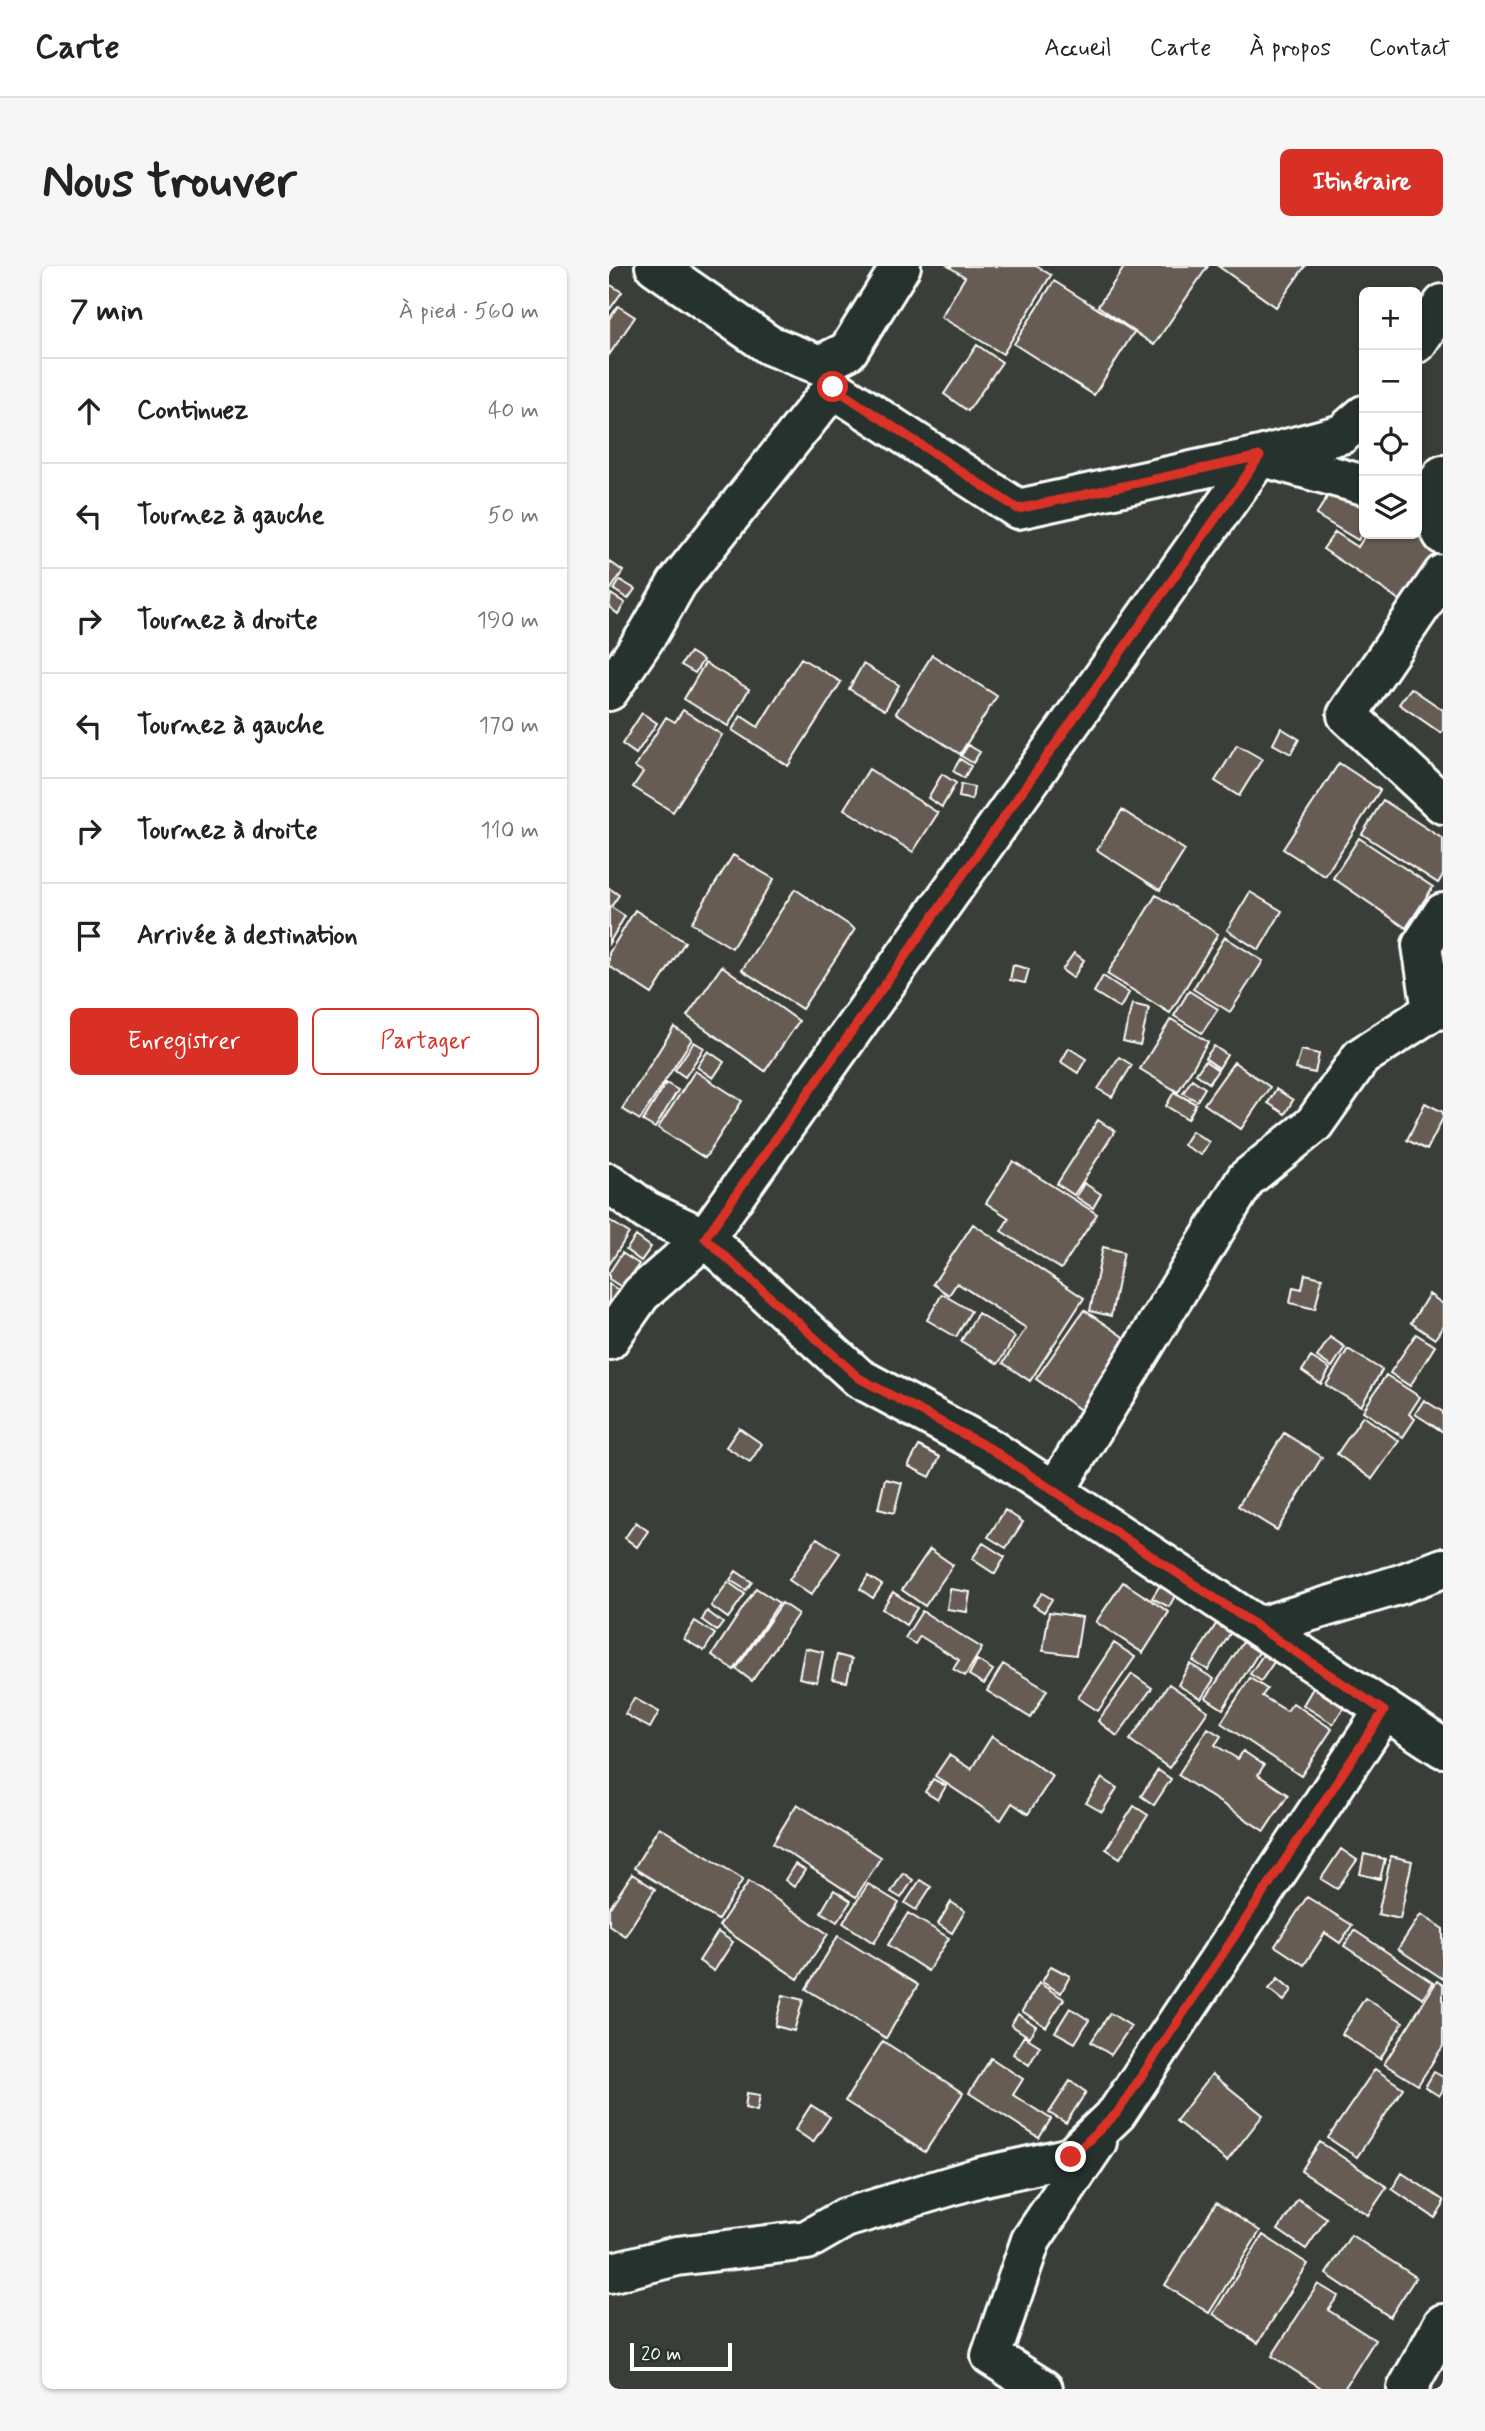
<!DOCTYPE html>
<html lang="fr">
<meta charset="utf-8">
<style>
body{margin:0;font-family:Mynerve,sans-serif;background:#f6f6f6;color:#222}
.controls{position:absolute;right:21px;top:21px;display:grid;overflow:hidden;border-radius:10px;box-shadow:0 2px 5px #0004}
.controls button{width:63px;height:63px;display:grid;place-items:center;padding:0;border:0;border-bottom:2px solid #e0e0e0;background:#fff;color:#222;font:35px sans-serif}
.scale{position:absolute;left:21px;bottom:18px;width:102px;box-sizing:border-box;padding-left:7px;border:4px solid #fff;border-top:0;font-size:19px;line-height:24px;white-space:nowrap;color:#fff;-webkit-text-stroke:5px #26332d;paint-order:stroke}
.stop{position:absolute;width:21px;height:21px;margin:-16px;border:5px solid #d93025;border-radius:50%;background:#fff}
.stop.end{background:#d93025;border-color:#fff;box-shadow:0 2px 7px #0008}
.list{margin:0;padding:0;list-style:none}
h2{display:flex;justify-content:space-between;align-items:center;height:91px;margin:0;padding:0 28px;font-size:30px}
h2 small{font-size:23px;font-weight:400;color:#767676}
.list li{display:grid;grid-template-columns:46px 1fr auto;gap:21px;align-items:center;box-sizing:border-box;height:105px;padding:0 28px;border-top:2px solid #e0e0e0}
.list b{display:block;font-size:26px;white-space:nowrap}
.list em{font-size:23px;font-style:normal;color:#767676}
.actions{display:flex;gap:14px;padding:21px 28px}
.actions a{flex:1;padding:16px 0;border:2px solid #d93025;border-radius:10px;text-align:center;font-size:24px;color:#d93025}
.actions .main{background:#d93025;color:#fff}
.icon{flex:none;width:38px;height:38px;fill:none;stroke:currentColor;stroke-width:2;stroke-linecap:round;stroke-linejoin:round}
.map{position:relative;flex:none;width:834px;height:2123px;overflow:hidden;border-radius:10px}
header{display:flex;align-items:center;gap:42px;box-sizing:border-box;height:98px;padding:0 35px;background:#fff;border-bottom:2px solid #e0e0e0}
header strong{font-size:33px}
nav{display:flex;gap:38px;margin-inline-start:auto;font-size:24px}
.intro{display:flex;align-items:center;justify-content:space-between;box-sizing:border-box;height:168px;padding:0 42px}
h1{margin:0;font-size:49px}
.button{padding:18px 32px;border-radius:10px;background:#d93025;color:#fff;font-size:24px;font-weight:700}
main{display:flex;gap:42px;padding:0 42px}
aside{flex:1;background:#fff;border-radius:10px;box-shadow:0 2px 5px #0004}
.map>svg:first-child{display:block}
.building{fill:#665b52;stroke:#fff;stroke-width:2}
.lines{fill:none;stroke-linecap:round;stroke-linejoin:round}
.minor-casing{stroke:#fff;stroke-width:44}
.minor{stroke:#26332d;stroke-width:38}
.route{stroke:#d93025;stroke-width:9}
</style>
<header>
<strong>Carte</strong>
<nav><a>Accueil</a><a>Carte</a><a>À propos</a><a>Contact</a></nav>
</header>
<div class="intro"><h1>Nous trouver</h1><a class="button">Itinéraire</a></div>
<main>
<aside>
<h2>7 min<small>À pied · 560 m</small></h2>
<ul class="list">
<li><svg class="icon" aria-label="ahead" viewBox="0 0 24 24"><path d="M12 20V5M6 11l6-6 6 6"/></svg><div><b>Continuez</b></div><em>40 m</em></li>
<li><svg class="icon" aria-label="left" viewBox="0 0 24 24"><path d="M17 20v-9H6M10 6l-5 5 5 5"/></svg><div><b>Tournez à gauche</b></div><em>50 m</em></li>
<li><svg class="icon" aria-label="right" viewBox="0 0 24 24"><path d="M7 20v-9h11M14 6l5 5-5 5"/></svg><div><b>Tournez à droite</b></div><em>190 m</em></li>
<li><svg class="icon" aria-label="left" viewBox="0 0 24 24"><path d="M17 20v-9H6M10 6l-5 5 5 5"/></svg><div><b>Tournez à gauche</b></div><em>170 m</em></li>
<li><svg class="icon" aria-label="right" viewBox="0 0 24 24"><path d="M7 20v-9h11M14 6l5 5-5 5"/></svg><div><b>Tournez à droite</b></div><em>110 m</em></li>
<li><svg class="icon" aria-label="arrive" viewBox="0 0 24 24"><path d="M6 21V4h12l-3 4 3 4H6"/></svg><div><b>Arrivée à destination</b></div></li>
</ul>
<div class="actions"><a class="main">Enregistrer</a><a>Partager</a></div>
</aside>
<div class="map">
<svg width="834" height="2123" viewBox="0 0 834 2123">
<rect width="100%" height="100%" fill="#393f38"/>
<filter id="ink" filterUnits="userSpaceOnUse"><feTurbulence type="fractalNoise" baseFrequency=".0143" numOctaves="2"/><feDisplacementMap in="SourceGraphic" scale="14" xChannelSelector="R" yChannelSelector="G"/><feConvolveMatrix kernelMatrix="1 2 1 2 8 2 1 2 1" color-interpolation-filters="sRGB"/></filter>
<g filter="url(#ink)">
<!-- building -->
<path class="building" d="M339,0H427L442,9L394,88L332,51L356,11Z
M516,0H599L545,79L489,40Z
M609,0H696L667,41Z
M445,15L525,66L485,129L405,78Z
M0,18L13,26L1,43L0,42Z
M9,40L26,51L0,89V53Z
M368,79L393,96L359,145L335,128Z
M726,218L755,236V263L749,274L707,249Z
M726,266L749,281L757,268H805L830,284L795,337L714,283Z
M0,295L14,305L0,326Z
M11,314L26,323L19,333L5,324Z
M2,328L16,337L9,348L0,341Z
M81,386L94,394L86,407L72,399Z
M323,389L388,430L351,488L287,447Z
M192,392L232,416L179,500L123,464L132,450L149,461Z
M96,397L140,423L119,460L75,433Z
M254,398L290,419L276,444L240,423Z
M802,422L834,444V464L832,467L790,438Z
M74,444L113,469L64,546L24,521L34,506L26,501L57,451L66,456Z
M33,447L48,457L27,488L13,478Z
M672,462L690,473L682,488L664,478Z
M359,479L371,486L364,497L352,490Z
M628,479L653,493L630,530L606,515Z
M351,493L362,500L355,512L344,505Z
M730,497L771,524L716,610L674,583Z
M260,503L329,547L304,586L235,543Z
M333,508L347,517L333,541L319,532Z
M352,518L365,521L363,534L350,531Z
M774,534L834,573V609L829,617L753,568Z
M513,544L576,584L551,624L488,584Z
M750,572L824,621L797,662L724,612Z
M124,589L165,613L123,682L82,657Z
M0,622L10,629L2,641L16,650L0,677Z
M186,623L246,663L193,743L133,704Z
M641,626L673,645L650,684L618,664Z
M547,629L609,668L561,747L498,708Z
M26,644L76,676L43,728L0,700V687Z
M616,671L654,695L621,746L584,723Z
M465,687L475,694L464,712L453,704Z
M404,699L420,703L416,717L401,714Z
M113,700L190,755L156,805L78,750Z
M494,710L520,727L511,742L485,726Z
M580,725L609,743L593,767L565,750Z
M523,738L540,742L531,779L514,775Z
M562,753L599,776L569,826L531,803Z
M65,761L83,773L31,854L13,843Z
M85,776L95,782L76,811L66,804Z
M605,780L618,789L610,802L596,792Z
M460,782L477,793L469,807L452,796Z
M692,784L710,788L706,807L687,803Z
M99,785L115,796L104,812L88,801Z
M510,791L523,799L503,831L489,823Z
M596,795L609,804L600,817L587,808Z
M625,796L661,821L632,863L595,838Z
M86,805L133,835L96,892L49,862Z
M583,813L596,822L588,835L574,827Z
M57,817L69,824L46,862L34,855Z
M667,823L684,834L676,848L659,837Z
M565,826L587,838L579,853L557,840Z
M816,837L834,846V852L818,884L798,874Z
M489,854L506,865L465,929L448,918Z
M583,865L600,876L592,889L574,879Z
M404,895L488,948L452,1003L392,965L400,952L377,937Z
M475,917L492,928L484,942L467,931Z
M0,954L20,967L0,999Z
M364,958L475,1032L421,1115L394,1097L417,1062L348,1017L340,1029L324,1018Z
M27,970L42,981L32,995L17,984Z
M494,981L515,986L502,1050L481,1045Z
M13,987L30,998L14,1022L0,1013V1007Z
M696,1008L713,1012L706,1043L681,1037L684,1021L693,1023Z
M0,1018L11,1025L0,1045Z
M333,1028L362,1045L347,1071L318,1054Z
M820,1028L834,1038V1060L826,1073L802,1057Z
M475,1044L523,1077L476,1147L427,1113Z
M369,1047L406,1071L389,1098L352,1075Z
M807,1068L826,1080L801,1120L781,1107Z
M721,1071L736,1081L723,1101L708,1091Z
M739,1083L773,1104L752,1140L717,1119Z
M702,1091L721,1103L712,1118L693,1105Z
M777,1109L811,1131L800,1148L806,1153L794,1171L754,1145Z
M815,1134L834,1146V1166L806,1148Z
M754,1150L790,1175L763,1213L728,1188Z
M130,1162L153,1178L141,1196L117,1181Z
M675,1167L713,1191L668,1264L629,1240Z
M310,1180L331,1191L321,1211L299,1200Z
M276,1213L293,1217L285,1247L269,1243Z
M396,1244L414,1256L397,1282L379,1271Z
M27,1256L39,1265L28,1281L16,1272Z
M208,1272L231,1287L202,1329L180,1314Z
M374,1277L396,1291L386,1308L363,1293Z
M321,1283L344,1299L316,1340L293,1324Z
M127,1305L143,1316L137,1324L121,1314Z
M259,1310L273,1319L264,1332L251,1323Z
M119,1316L136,1328L119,1352L102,1340Z
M514,1316L560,1346L534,1387L487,1356Z
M551,1319L567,1328L560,1341L543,1332Z
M147,1322L170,1337L125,1404L103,1389Z
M341,1323L361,1326L358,1346L338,1343Z
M284,1326L308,1342L297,1359L273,1343Z
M433,1327L443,1333L435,1346L424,1339Z
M173,1337L189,1348L143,1415L127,1403Z
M98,1345L114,1357L108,1365L93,1354Z
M313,1345L373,1382L356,1410L344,1403L350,1394L311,1370L306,1378L296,1372Z
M440,1346L473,1351L467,1389L434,1385Z
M86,1355L106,1368L95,1385L75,1373Z
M607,1358L622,1366L599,1404L584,1395Z
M634,1376L650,1386L614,1443L597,1432Z
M505,1377L526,1391L489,1445L469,1432Z
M196,1382L214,1386L208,1416L190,1412Z
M228,1389L243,1393L238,1416L223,1413Z
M654,1389L665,1396L652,1415L641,1408Z
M368,1394L384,1404L375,1418L360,1409Z
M394,1398L438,1424L422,1452L378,1425Z
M581,1398L605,1413L592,1433L569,1419Z
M523,1408L543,1422L508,1470L489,1455Z
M641,1412L658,1423L653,1430L678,1445L684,1437L723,1463L692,1510L612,1457Z
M560,1418L599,1445L560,1502L521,1474Z
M704,1422L735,1441L724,1458L694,1439Z
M25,1432L50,1446L41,1462L16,1448Z
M599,1462L612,1470L606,1479L629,1493L634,1485L655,1499L649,1509L679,1529L655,1565L569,1509Z
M383,1470L444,1510L419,1548L403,1537L392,1554L326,1510L340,1489L362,1503Z
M549,1504L562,1513L545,1539L532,1530Z
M493,1512L508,1522L493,1546L477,1537Z
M324,1513L337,1520L329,1534L316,1526Z
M188,1538L272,1591L247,1631L164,1577Z
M525,1540L539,1549L511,1592L497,1583Z
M50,1561L134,1613L109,1654L25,1602Z
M732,1583L748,1594L728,1623L712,1613Z
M755,1588L776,1593L771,1613L751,1608Z
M782,1590L803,1595L791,1653L769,1648Z
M186,1598L196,1604L185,1621L176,1614Z
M294,1607L304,1614L292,1632L282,1626Z
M23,1608L46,1623L16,1670L0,1659V1643Z
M311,1614L322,1621L307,1644L296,1637Z
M140,1615L219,1668L189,1713L110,1660Z
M259,1618L290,1637L265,1677L234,1657Z
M225,1624L242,1635L228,1656L212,1646Z
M698,1631L743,1659L731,1677L716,1667L695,1699L666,1680Z
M342,1636L356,1645L343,1667L329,1658Z
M299,1647L340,1672L319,1705L279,1679Z
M812,1648L834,1663V1713L789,1683Z
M745,1664L824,1717L814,1732L735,1680Z
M109,1666L124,1676L105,1705L90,1695Z
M229,1670L309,1719L277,1772L197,1723Z
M442,1700L461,1710L452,1727L433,1716Z
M669,1712L683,1724L675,1735L660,1723Z
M828,1715L834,1719V1780L809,1819L775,1798Z
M430,1717L455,1733L437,1761L413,1745Z
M174,1729L194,1734L185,1765L166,1760Z
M756,1732L794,1756L771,1793L733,1768Z
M461,1742L480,1754L466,1777L446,1766Z
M501,1747L522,1760L502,1789L482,1776Z
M409,1748L427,1760L420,1771L402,1759Z
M415,1770L431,1780L420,1799L404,1788Z
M274,1775L354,1827L316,1886L236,1835Z
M382,1792L414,1813L404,1829L442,1853L430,1872L360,1827Z
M766,1803L794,1822L748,1891L719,1872Z
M825,1806L834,1811V1824L830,1830L816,1821Z
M603,1808L654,1849L618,1895L567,1855Z
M461,1815L477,1826L457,1857L440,1847Z
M138,1827L151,1829L148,1845L136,1842Z
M202,1839L221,1851L204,1876L186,1864Z
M711,1876L778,1921L759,1949L692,1905Z
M793,1907L834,1934V1940L826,1952L783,1923Z
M689,1933L718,1952L697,1983L669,1964Z
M607,1937L651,1965L600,2047L556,2019Z
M654,1969L699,1998L649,2077L604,2048Z
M742,1969L807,2011L781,2051L717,2008Z
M709,2018L729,2030L719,2044L766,2074L735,2123H714L663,2090Z"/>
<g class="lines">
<defs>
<path id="minor" d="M46,0L160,79L211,99L239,85L292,0
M808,77L834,38
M808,233L815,235L834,209
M815,235L834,269
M834,308L738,449L834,538
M0,425L40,366L68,317L224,122L409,243L651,190L733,168L755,149
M834,647L813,679L823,745L834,743
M0,917L38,945L96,972L250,1112L382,1183L650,1361L792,1318L834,1302
M0,1074L32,1028L96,972L651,190L755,219
M446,1225L637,913L705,858L752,791L823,745
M650,1361L834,1482
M0,2007L68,1990L198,1974L236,1952L371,1911L462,1891L508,1847L775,1445
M434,2123L382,2090L422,1974L488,1876
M798,2123L834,2058"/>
</defs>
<!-- minor casing -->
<use href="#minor" class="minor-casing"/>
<!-- minor -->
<use href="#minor" class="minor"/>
</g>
</g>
<g class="lines" filter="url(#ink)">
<!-- route -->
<path class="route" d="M224,121L409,243L651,190L96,972L250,1112L382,1183L775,1445L508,1847L462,1891"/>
</g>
</svg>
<div class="controls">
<button>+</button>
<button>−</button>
<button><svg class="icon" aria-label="locate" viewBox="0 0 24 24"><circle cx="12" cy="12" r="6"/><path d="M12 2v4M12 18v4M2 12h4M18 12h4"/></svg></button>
<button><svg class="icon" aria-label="layers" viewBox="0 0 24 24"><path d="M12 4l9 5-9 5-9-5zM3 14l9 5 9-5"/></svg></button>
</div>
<div class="scale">20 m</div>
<div class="stop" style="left:224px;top:121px"></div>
<div class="stop end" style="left:462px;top:1891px"></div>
</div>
</main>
